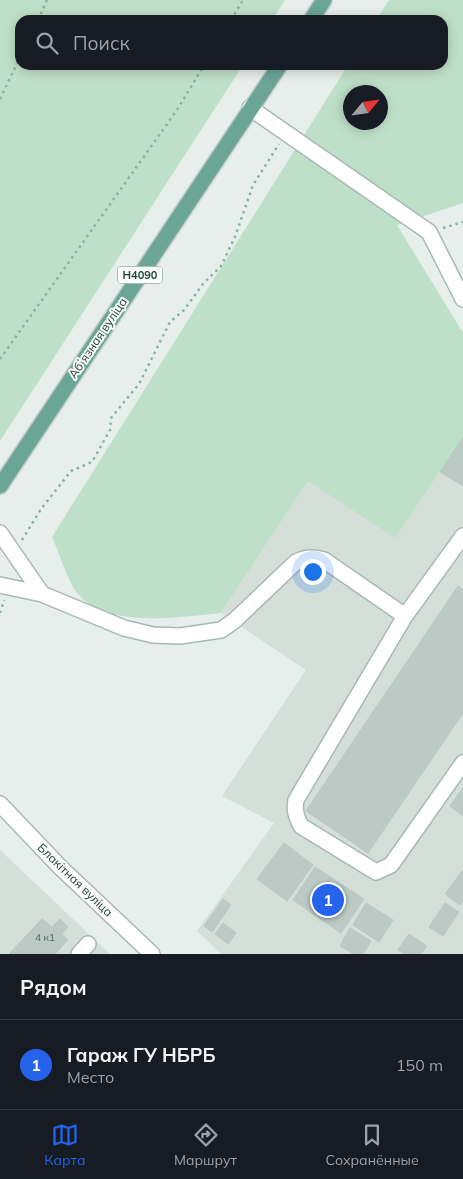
<!DOCTYPE html>
<html lang="ru">
<meta charset="utf-8">
<style>
body{margin:0;font-family:Mulish,sans-serif;background:#242831;color:#f1f3f6}
.compass{position:absolute;left:343px;top:85px;width:45px;height:45px;border-radius:50%;background:#171b24;box-shadow:0 2px 12px #0003;rotate:61deg}
.you{position:absolute;left:312px;top:571px;width:18px;height:18px;margin:-12px;border:4px solid #fff;border-radius:50%;background:#1a73e8;box-shadow:0 0 0 8px #1a73e833}
.badge{display:grid;place-items:center;width:32px;height:32px;border-radius:50%;background:#2563eb;color:#fff;font-size:16px;font-weight:700}
.pin{position:absolute;translate:-50% -50%;border:2px solid #fff;box-shadow:0 1px 5px #0006}
.list{margin:0;padding:0;list-style:none}
h2{display:flex;justify-content:space-between;align-items:center;height:65px;margin:0;padding:0 20px;font-size:21px}
h2 small{font-size:16px;font-weight:400;color:#9ea1a6}
.list li{display:grid;grid-template-columns:32px 1fr auto;gap:15px;align-items:center;box-sizing:border-box;height:90px;padding:0 20px;border-top:1px solid #363941}
.list b{display:block;font-size:19px;white-space:nowrap}
.list p{margin:0;font-size:16px;white-space:nowrap;color:#9ea1a6}
.list em{font-size:16px;font-style:normal;color:#9ea1a6}
.icon{flex:none;width:28px;height:28px;fill:none;stroke:currentColor;stroke-width:2;stroke-linecap:round;stroke-linejoin:round}
.map{position:relative;flex:none;width:463px;height:954px;overflow:hidden}
.search{position:absolute;background:#171b24;box-shadow:0 2px 12px #0003;left:15px;right:15px;top:15px;height:55px;display:flex;align-items:center;gap:12px;box-sizing:border-box;padding:0 18px;border-radius:15px;color:#9ea1a6;font-size:19px}
.sheet{height:155px;background:#171b24}
nav{display:flex;justify-content:space-around;align-items:center;box-sizing:border-box;height:70px;border-top:1px solid #363941;background:#171b24;font-size:14px;color:#9ea1a6}
nav a{display:grid;justify-items:center;gap:2px}
nav .on{color:#2563eb}
.map>svg:first-child{display:block}
.built{fill:#d4dfda}
.green{fill:#bfe0c8;fill-rule:evenodd}
.building{fill:#bbcac4;stroke:#b8c9c2}
.lines{fill:none;stroke-linecap:round;stroke-linejoin:round}
.minor-casing{stroke:#a8b8b2;stroke-width:18}
.major-casing{stroke:#c2cac8;stroke-width:18}
.path{stroke:#86b3a5;stroke-width:2.5;stroke-dasharray:2.5 4;stroke-linecap:butt}
.minor{stroke:#fff;stroke-width:15}
.major{stroke:#6aa596;stroke-width:15}
.labels{text-anchor:middle;stroke-width:4;stroke-linejoin:round;paint-order:stroke}
.number-label{font-size:10px;fill:#4a645c}
.shield{fill:#f7fbf9;stroke:#637a73;stroke-width:1}
.shield-label{font-size:11px;font-weight:bold;fill:#24423a}
.street-label{font-size:12px;fill:#24423a;stroke:#f7fbf9}
</style>
<div class="map">
<svg width="463" height="954" viewBox="0 0 463 954">
<rect width="100%" height="100%" fill="#e6efeb"/>
<!-- built -->
<path class="built" d="M463,437V954H221L197,931L274,823L222,796L306,670L221,613L308,481Z
M0,850L110,954H0Z"/>
<!-- green -->
<path class="green" d="M0,0H285L272,20H20V65H243L0,441Z
M389,0H463V203L397,225L463,333V437L395,538L308,481L221,613C179,617 99,631 73,587C65,572 59,553 52,537L348,65H443V20H376ZM350,92H380V122H350Z"/>
<!-- building -->
<path class="building" d="M463,437V486L440,472Z
M458,586L463,590V713L368,853L306,811Z
M463,788V816L450,806Z
M284,843L313,865L287,901L257,879Z
M315,867L364,899L341,933L293,900Z
M463,870V901L460,905L445,894Z
M223,899L231,905L212,932L204,926Z
M366,903L393,920L379,942L353,925Z
M445,903L459,912L443,936L429,927Z
M42,919L52,927L60,919L68,927L62,934L68,940L55,954H9Z
M223,923L236,933L228,944L215,934Z
M350,928L371,941L363,954H354L340,946Z
M409,934L427,946L421,954H404L398,950Z"/>
<g class="lines">
<defs>
<path id="minor" d="M250,108L429,232L463,299
M0,533L42,594
M0,585L42,594L124,628L153,635L180,636L221,630L234,621L296,562C306,557 313,557 324,560L405,616L463,536
M405,616L296,800C294,810 296,816 301,826L376,872L391,865L463,763
M0,804L60,867L152,954
M79,954L88,944"/>
<path id="major" d="M311,20L324,0
M0,486L280,65"/>
</defs>
<!-- minor casing -->
<use href="#minor" class="minor-casing"/>
<!-- major casing -->
<use href="#major" class="major-casing"/>
<!-- path -->
<path class="path" d="M38,20L47,0
M231,20L243,0
M0,99L20,57
M443,228L463,222
M0,359L177,110L204,65
M22,540L41,509L71,471L92,462L110,430L111,418L139,384L170,322L184,310L203,284L221,266L235,237L253,185L279,144
M0,613L4,600"/>
<!-- minor -->
<use href="#minor" class="minor"/>
<!-- major -->
<use href="#major" class="major"/>
</g>
<g class="labels">
<!-- number labels -->
<g class="number-label">
<text x="45" y="941">4 к1</text>
</g>
<!-- shield labels -->
<rect class="shield" x="117.5" y="266.5" width="45" height="17" rx="4"/>
<g class="shield-label">
<text x="140" y="279">Н4090</text>
</g>
<!-- street labels -->
<g class="street-label">
<text transform="translate(98 338) rotate(-56)" y="4">Абʼязная вуліца</text>
<text transform="translate(75 880) rotate(44)" y="4">Блакітная вуліца</text>
</g>
</g>
</svg>
<svg class="compass" viewBox="-18 -18 36 36"><path d="M0-13l5 13h-10z" fill="#e53935"/><path d="M0 13l5-13h-10z" fill="#9ea1a6"/></svg>
<div class="you"></div>
<div class="pin badge" style="left:328px;top:900px">1</div>
<div class="search"><svg class="icon" aria-label="search" viewBox="0 0 24 24"><circle cx="10" cy="10" r="6"/><path d="M15 15l6 6"/></svg>Поиск</div>
</div>
<section class="sheet">
<h2>Рядом<small></small></h2>
<ul class="list">
<li><span class="badge">1</span><div><b>Гараж ГУ НБРБ</b><p>Место</p></div><em>150 m</em></li>
</ul>
</section>
<nav>
<a class="on"><svg class="icon" aria-label="map" viewBox="0 0 24 24"><path d="M3 6l6-2 6 2 6-2v14l-6 2-6-2-6 2zM9 4v14M15 6v14"/></svg>Карта</a>
<a><svg class="icon" aria-label="directions" viewBox="0 0 24 24"><path d="M12 3l9 9-9 9-9-9zM9 14v-3h6M13 9l2 2-2 2"/></svg>Маршрут</a>
<a><svg class="icon" aria-label="saved" viewBox="0 0 24 24"><path d="M7 4h10v16l-5-4-5 4z"/></svg>Сохранённые</a>
</nav>
